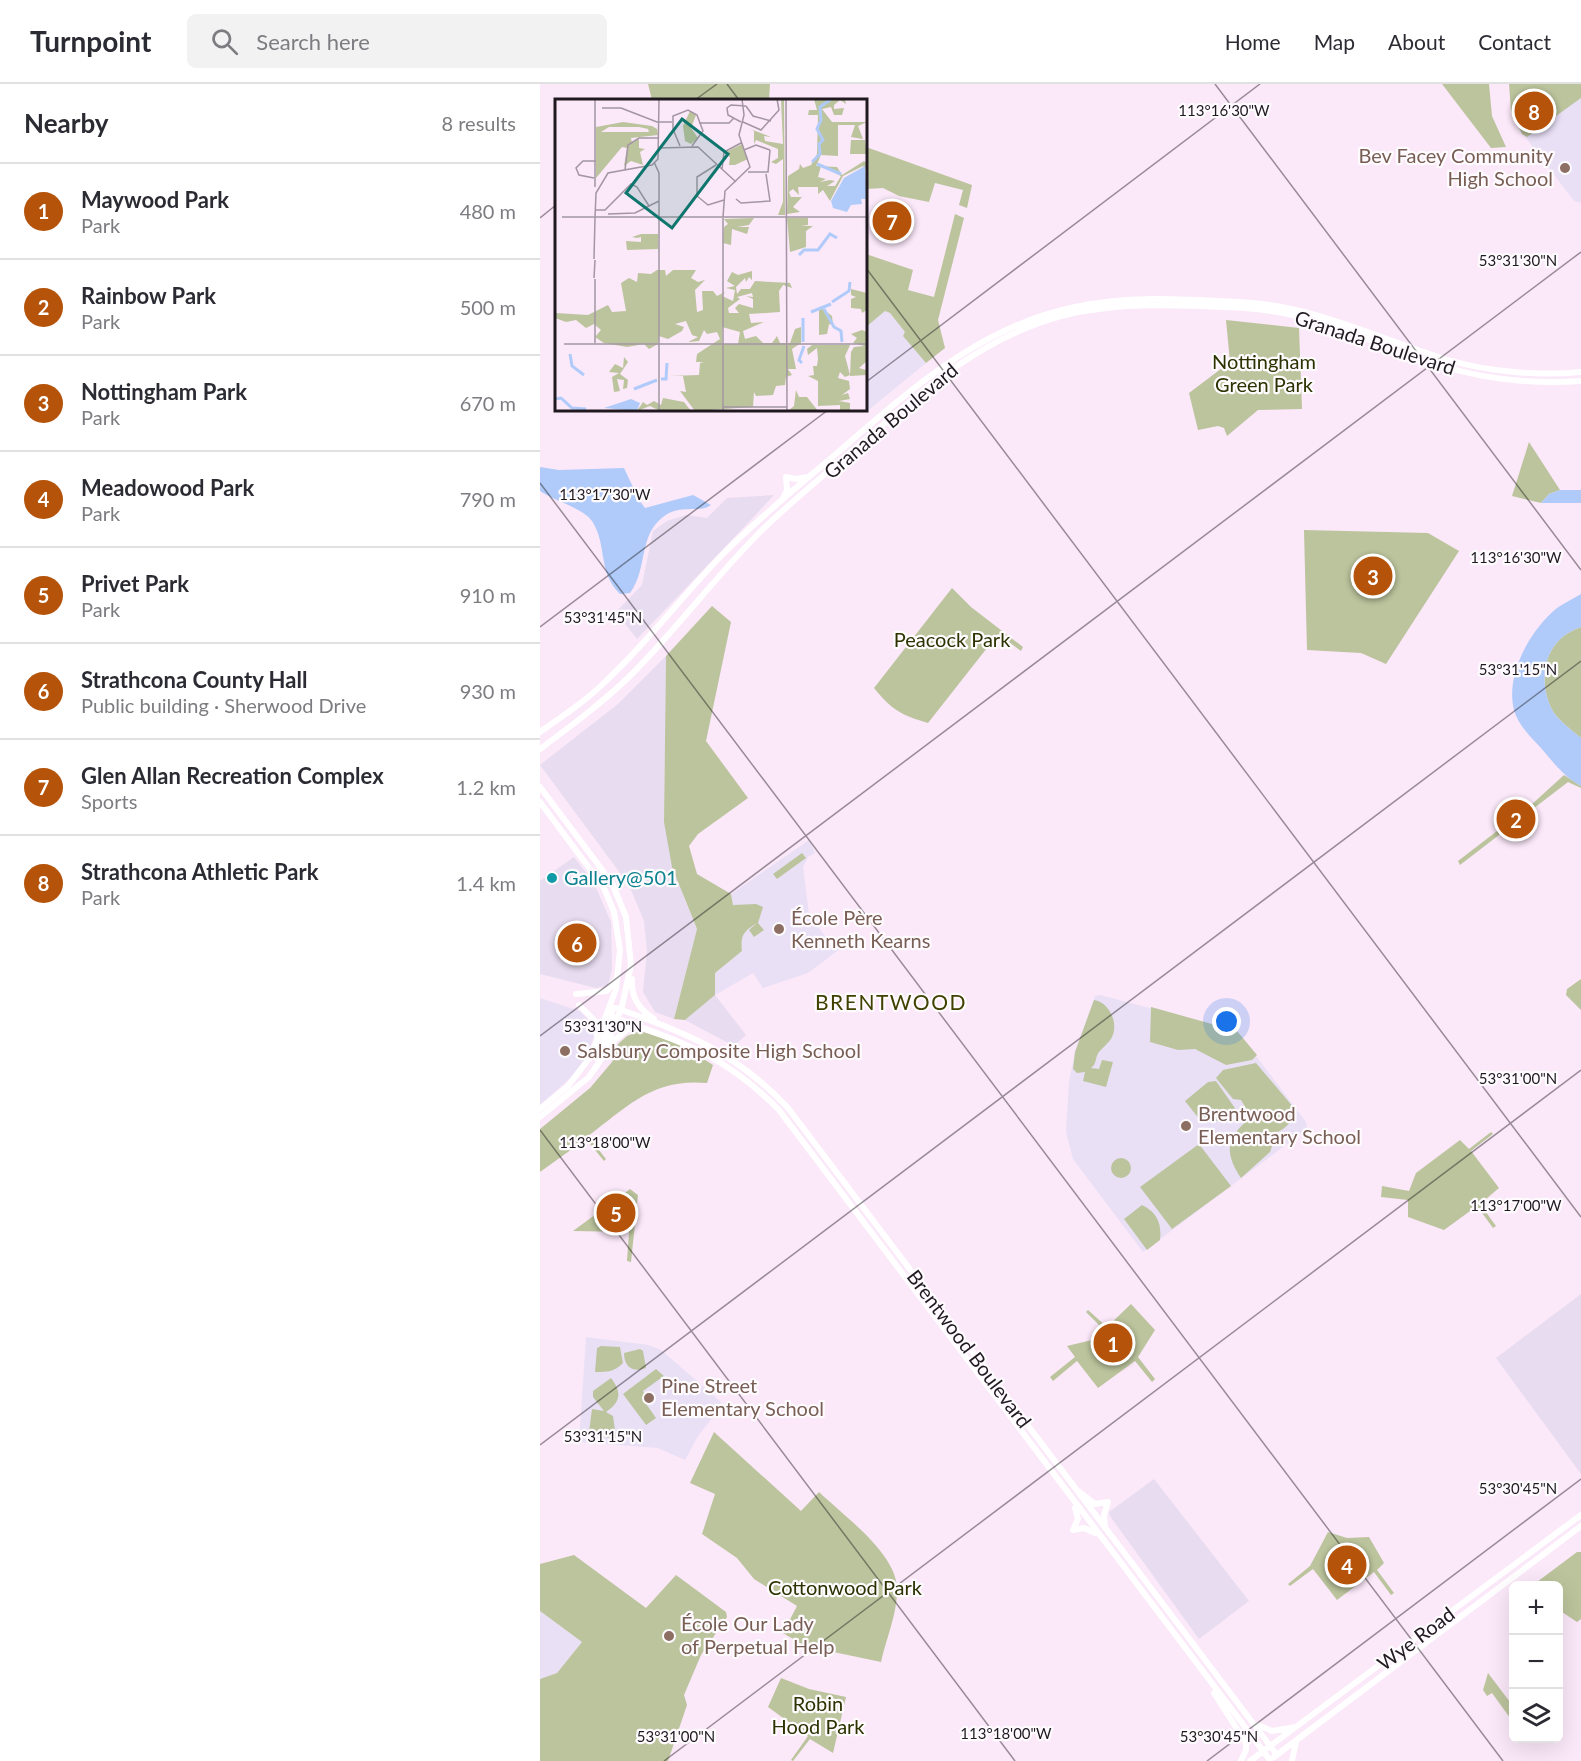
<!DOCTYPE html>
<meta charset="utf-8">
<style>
body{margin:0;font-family:Lato,sans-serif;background:#f2f2f3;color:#2b2b33}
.controls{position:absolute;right:18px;bottom:18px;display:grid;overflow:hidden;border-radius:9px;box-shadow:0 6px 24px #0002}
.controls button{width:54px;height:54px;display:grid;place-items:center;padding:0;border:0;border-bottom:2px solid #e1e1e2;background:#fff;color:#2b2b33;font:30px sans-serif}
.you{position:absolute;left:687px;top:938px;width:21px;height:21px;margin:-15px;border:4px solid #fff;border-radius:50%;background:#1a73e8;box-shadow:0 0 0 9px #1a73e833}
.badge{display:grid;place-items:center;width:39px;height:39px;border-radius:50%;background:#b45309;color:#fff;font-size:20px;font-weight:700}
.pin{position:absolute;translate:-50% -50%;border:3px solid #fff;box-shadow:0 2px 6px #0006}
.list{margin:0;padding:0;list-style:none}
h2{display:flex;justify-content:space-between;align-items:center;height:78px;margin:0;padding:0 24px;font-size:26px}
h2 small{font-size:20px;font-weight:400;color:#7c7c81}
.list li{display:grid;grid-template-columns:39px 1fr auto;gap:18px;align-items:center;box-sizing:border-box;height:96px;padding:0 24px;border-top:2px solid #e1e1e2}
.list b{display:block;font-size:22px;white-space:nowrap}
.list p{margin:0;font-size:20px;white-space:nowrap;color:#7c7c81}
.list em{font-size:20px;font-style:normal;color:#7c7c81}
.icon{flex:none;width:33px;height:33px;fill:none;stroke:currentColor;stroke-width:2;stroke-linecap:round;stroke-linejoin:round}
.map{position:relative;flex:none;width:1041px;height:1677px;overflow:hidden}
header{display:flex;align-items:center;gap:36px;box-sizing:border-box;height:84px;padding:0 30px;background:#fff;border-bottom:2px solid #e1e1e2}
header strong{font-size:28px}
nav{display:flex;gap:33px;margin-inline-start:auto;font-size:21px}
.search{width:420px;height:54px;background:#f2f2f3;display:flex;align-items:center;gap:15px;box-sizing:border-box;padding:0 21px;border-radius:9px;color:#7c7c81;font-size:22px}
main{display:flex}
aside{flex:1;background:#fff}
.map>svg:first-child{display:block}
.commercial{fill:#e8dcf0}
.education{fill:#e9e0f6}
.green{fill:#bcc49d}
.water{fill:#b0cbf9}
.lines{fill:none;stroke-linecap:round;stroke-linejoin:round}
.secondary{stroke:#fff;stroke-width:6}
.ticks{fill:none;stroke:#201a20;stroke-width:1.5;stroke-opacity:0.45}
.education-dot{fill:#8d6e63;stroke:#fefbfe;stroke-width:2}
.culture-dot{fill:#0f9aa8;stroke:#fefbfe;stroke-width:2}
.labels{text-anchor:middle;stroke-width:4.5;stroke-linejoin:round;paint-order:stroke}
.education-label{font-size:20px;fill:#785e54;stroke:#fefbfe;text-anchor:start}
.street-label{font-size:20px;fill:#201a20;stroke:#fefbfe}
.park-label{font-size:20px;fill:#2c3200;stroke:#fefbfe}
.culture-label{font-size:20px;fill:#0d838f;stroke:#fefbfe;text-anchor:start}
.neighbourhood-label{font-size:21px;letter-spacing:1.5px;fill:#414000;stroke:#fefbfe}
.inset-river{fill:none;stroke:#b0cbf9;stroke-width:3}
.inset-road{fill:none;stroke:#a396a2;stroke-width:1.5}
.view{fill:#0f766e;fill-opacity:0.15;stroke:#0f766e;stroke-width:3}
.inset-edge{fill:none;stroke:#201a20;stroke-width:3}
.ticks-label{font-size:15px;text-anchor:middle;fill:#201a20;stroke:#fefbfe;stroke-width:4.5;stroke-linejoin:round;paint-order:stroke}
</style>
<header>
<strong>Turnpoint</strong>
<div class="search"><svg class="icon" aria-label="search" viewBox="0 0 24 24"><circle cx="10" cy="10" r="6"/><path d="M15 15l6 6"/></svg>Search here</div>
<nav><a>Home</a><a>Map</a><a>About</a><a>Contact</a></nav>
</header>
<main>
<aside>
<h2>Nearby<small>8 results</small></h2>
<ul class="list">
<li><span class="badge">1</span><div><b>Maywood Park</b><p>Park</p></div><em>480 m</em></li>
<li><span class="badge">2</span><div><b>Rainbow Park</b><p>Park</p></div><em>500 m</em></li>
<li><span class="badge">3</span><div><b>Nottingham Park</b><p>Park</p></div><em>670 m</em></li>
<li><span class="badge">4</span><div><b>Meadowood Park</b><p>Park</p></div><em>790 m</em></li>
<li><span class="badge">5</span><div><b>Privet Park</b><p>Park</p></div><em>910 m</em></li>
<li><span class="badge">6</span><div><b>Strathcona County Hall</b><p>Public building · Sherwood Drive</p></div><em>930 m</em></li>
<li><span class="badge">7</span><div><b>Glen Allan Recreation Complex</b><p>Sports</p></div><em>1.2 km</em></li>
<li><span class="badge">8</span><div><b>Strathcona Athletic Park</b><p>Park</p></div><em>1.4 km</em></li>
</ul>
</aside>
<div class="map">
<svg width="1041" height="1677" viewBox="0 0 1041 1677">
<rect width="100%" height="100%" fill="#fbe8f9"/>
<!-- commercial -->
<path class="commercial" d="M234,411L207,440L97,555L76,528L102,501L113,447L127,437L146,431L167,434L187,414Z
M126,572L124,738L144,814L157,845L134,935L115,928L103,908L107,867L104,837L89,801L0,681L78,620Z
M34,773L54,799L71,838L72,885L68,901L56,904L0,890V797Z
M175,911L206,951L194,962L145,936Z
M1041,1210V1390L956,1274Z
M614,1395L709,1517L659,1555L570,1432L569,1428Z"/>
<!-- education -->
<path class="education" d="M1041,7V119L1034,117L983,50Z
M345,227L350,229L366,248L363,252L386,279L326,328L324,326L326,243Z
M269,756L275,769L268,773L263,783L269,830L292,862L305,861L268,889L223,904L213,889L175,911V889L202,867L191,810Z
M560,911L697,947L766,1038L767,1045L603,1168L533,1075L526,1048L529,998L535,968L555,912Z
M0,914L40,927L53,941L55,949L46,974L30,994L0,1021Z
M46,1253L108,1261L121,1266L181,1318V1323L158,1352L145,1376L118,1364L39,1358Z
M0,1527L42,1558L17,1589L0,1595Z"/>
<!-- green -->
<path class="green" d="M108,0H230L229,16H112Z
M902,0H949L952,32L966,63L951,64Z
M969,0H1041V14L987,53L982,50L971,27Z
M326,63L432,101L427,124L419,121L423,106L395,99L389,118L359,112L343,104L326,105Z
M415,130L424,134L398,236L405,264L386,279L363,252L365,248L350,229L345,227L326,243V170L373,186L368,206L394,213Z
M686,236L759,244L762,325L718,326L687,352L684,344L678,342L658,346L649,309L690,278Z
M989,358L1020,406L1009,410L1001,419L972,412Z
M764,446L888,449L919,467L846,580L821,569L767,566Z
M412,504L431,523L483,563L481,567L458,550L388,639C361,631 352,626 334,604Z
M172,522L191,538L166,657L208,714L158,750L149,762L157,790L191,810L193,821L216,820L223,823L218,839L224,846L214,853L209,846L217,839C204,847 200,851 202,867L175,889V911L145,936L134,935L157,845L132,783L124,738L126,572Z
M1041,543V654C1032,646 1017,636 1011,624C997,592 1005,555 1041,543Z
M1024,691L1041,702V704L1028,698L920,781L918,777L991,721Z
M262,769L266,774L237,795L233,790Z
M1041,895V926L1026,911L1027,905Z
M554,916C569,918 579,939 572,953C569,959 563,963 559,968C555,973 557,980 551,984L559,985L562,976L573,978L566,1003L543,997L545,988L537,989L533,985L535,968Z
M611,923L697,947L717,971L712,976L686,981L655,965L638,966L610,958Z
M100,947L140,960L173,981L167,999C113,994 88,1022 48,1052L66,1075L64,1077L46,1055L0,1088V1045L50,1004L72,978L78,960L87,952Z
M716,979L754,1024V1033C746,1045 737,1052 723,1047L732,1062L730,1068L701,1094C683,1067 687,1053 711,1033L701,1016L693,1015L676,994L683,986Z
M676,997L697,1027L678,1037L660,1036L645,1017L668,998Z
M951,1048L953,1050L931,1067L959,1104L940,1120L956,1142L953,1144L937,1122L904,1146L868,1133V1116L841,1113L842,1102L869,1107L876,1089L920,1056L929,1065Z
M659,1060L691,1102L632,1145L600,1103Z
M571 1084a10 10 0 1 1 20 0a10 10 0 1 1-20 0Z
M90,1105L98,1111L91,1178L87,1177L89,1148L33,1147Z
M602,1121C617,1128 622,1140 620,1156L607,1166L584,1135Z
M591,1220L615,1246L598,1273L615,1295L612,1298L595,1277L558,1304L537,1277L513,1297L510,1293L535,1273L527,1262L552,1256L564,1246L546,1228L548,1226L567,1243Z
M61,1262L80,1263L83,1279C74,1288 68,1288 55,1288L57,1264Z
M100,1265L103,1267L106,1284C93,1289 84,1283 84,1269Z
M116,1285L124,1292L103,1307L105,1311L102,1314L116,1334L106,1341L83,1310Z
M71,1294C82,1308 81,1318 66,1328L73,1332L76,1354L52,1352L49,1348L52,1325L64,1327L53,1313V1307Z
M174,1348L261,1427L279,1408C304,1432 356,1469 357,1504C358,1528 346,1555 341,1578L265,1562L243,1549L257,1522L214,1495L197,1474L162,1450L175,1410L150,1399Z
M788,1448L807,1454L829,1453L844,1479L837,1486L854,1509L851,1511L834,1488L797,1516L773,1485L750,1502L748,1500L770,1482Z
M1037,1468H1041V1535L1037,1538L1019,1526L1018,1502L993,1501Z
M34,1471L106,1524L136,1491L186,1528L187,1533L161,1571L144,1611L147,1621L128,1677H0V1595L17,1589L42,1558L0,1527V1480Z
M948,1589L973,1622V1638L952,1609L947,1612L943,1606Z
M241,1594L269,1605L306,1613L293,1669L270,1655L253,1677L251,1676L268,1652L228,1623Z"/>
<!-- water -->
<path class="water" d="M0,383L19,386L84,384L99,416L105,424L153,411L171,421C159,430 141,419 123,433C98,452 108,485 90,509L80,510C57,487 68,462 52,437C43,424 14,417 0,407Z
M1020,406H1041V419H1001L1009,410Z
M1041,510V543C1005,555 997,592 1011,624C1017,636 1032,646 1041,654V702C1024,693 1013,678 1001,664C991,653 978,641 974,626C965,591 990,546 1017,524C1024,519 1033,515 1041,510Z"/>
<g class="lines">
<!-- secondary -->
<path class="secondary" d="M242,416L247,406L246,393L256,395L268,393
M0,648C23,632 47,616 67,596C110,556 145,508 186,467C228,425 275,389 319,350C384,294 448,241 535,223C589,211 644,215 699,218C774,221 838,255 908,276C950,288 998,292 1041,288
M0,665C31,642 62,619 90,592C136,546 175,493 221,447C256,413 295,382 331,351C388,301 447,252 521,232C581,217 643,221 704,224C775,228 836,261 902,282C947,296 994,300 1041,297
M0,703L72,799L86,833L91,881L82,922L62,974L49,993L0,1033
M0,718L64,804L74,828L80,866L76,905L51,972L28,1002L0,1025
M92,895C91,914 99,925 114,935
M36,910L67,907L76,895
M39,921L55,937L57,952
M70,922C141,946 196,968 248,1024L737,1671
M67,931C140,958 182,968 239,1026L730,1676
M71,959L88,945L103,944
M58,976L72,928
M538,1407L555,1420L568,1418L564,1431L565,1444
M533,1446L538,1435L535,1424
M533,1446L544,1444L555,1449
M674,1609L706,1659V1666L701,1677
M718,1641L732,1647L756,1643
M734,1673L1041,1442
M710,1677L1041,1431
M752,1677L756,1658"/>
</g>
<!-- ticks -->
<path class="ticks" d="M187,0L199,16M675,0L1041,486M155,16L177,0M0,134L16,121M326,184L1041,1133M326,298L720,0M0,399L963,1677M0,543L288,326M0,952L1041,168M0,1046L475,1677M0,1361L1041,577M124,1677L1041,986M667,1677L1041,1395"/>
<!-- markers -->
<g class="education-dot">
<circle cx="1025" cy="84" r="6"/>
<circle cx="239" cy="845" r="6"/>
<circle cx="25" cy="967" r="6"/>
<circle cx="646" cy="1042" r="6"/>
<circle cx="109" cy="1314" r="6"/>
<circle cx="129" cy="1552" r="6"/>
</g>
<circle class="culture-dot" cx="12" cy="794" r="6"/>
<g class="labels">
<!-- education labels -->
<g class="education-label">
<text x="1013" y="79" text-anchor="end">Bev Facey Community<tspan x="1013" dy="23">High School</tspan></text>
<text x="251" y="841">École Père<tspan x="251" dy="23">Kenneth Kearns</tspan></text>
<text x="37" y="974">Salsbury Composite High School</text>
<text x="658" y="1037">Brentwood<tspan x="658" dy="23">Elementary School</tspan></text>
<text x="121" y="1309">Pine Street<tspan x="121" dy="23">Elementary School</tspan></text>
<text x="141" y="1547">École Our Lady<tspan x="141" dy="23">of Perpetual Help</tspan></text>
</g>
<!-- street labels -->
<g class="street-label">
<text transform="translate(835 259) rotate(18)" y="7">Granada Boulevard</text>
<text transform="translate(351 337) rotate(-40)" y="7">Granada Boulevard</text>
<text transform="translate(429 1265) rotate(53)" y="7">Brentwood Boulevard</text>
<text transform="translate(876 1555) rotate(-37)" y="7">Wye Road</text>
</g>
<!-- park labels -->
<g class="park-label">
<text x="724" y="285">Nottingham<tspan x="724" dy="23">Green Park</tspan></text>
<text x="412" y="563">Peacock Park</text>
<text x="305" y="1511">Cottonwood Park</text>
<text x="278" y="1627">Robin<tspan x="278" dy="23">Hood Park</tspan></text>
</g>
<!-- culture labels -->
<g class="culture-label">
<text x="24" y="801">Gallery@501</text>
</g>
<!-- neighbourhood labels -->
<g class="neighbourhood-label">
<text x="351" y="926">BRENTWOOD</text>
</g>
</g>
<!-- overview -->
<g transform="translate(15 15)">
<rect width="312" height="312" fill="#fbe8f9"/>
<path d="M226,0H229L230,116H223L228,103V60L221,65L216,63L223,59V50L201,41L199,45V32L195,30L216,38L209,37L210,42L228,45ZM259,0H290L291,5L285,1L279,6V10L289,9L287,16H279L276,8L267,10L277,23H312L303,27L308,40L296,38L300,26H283V57L266,56L261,67L282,68L287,76L309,62L312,64V72L308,67L288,77L275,102L268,91L263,95V88H243L244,96L238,90L234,93L236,98H247L238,108L245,113L232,115L233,77L244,70L245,65L248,69L256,66L262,55L263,16H253L254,11H262ZM266,67L286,77L280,87H272L280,82L275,81L265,83L271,80L263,78ZM135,12L141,16L136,29L143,39L136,45L130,42L128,27ZM68,23L97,27L102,30L103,36L76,39L77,44L84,40V49L90,50L85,53L88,66L76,62L69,67L72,49L67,48L41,79V28ZM54,28H84L93,30L94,33H46ZM296,41H310L312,55H295ZM187,45L193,60L180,66H169H174L175,58L169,54ZM199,119L194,126L182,128H194L192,135L177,130L176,146L168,144L169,128L173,125L169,120ZM232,119H253V126L246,127H258L251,132V148L235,153ZM86,135H103V150L72,151L71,142L86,143V138L82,139L77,138ZM102,171H110L111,177L118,171H141L136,179L143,183L150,181L140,191L142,213L148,211L147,192H158L162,197L170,193L167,197L178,202L180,191L171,189L180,187L172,182L177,173L183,176L197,172V181L194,178L191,183L190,179L181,188L182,195L186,190H195L200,182L235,184L237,189L228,186L224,192L225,213L194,215L196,224L209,223L188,232L190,240L201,237L208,244H217L222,237L225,244H235L240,230L246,228V244L237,250L241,270H233L237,276L231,278L230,286L221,287L218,296L201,297L199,293L198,308L140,312L125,292L131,293L128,277H114L144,276L145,264L149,263H141L142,255L165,240L162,233L152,235L149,231L144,242L133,243L143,238L137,236L131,222L120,225L129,228L127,232L113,240L104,237L103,245L94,250L89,245L72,248L49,244L40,238L46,231L39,225L31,229L21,221L11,223L0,219L1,214L33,216L53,206L57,213L71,212L66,184L74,179L82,183L83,174L96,175ZM197,194L198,198L191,197L198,200V209L184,205L180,209L184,214H174L173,209L185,200L182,198ZM167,228L185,233L183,245H167ZM296,190L312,194V211L307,214L306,210L296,209V200L301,198L296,196ZM268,210L277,217L278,226L274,225L272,235L264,236V211ZM307,231L312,233V262L304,269L311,271V276L295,277L296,253L299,248L309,247L298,244L302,239L296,235ZM257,246H295L290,257L295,276L290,278L285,273L283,279L294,282L295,290L287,296L293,294L295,300L284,302L295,304V312H285V306L263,307V282L253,277L259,276L258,267H262L263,260L262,249L253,256L252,250ZM69,258L73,263L65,275L73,281L72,289L68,290L69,281L62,280L65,292L59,293L57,278L64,274L54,273L60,265L68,269ZM241,291L244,298H252L263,312H233L239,307ZM108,299L129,303L136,312H105L95,307L82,312L88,303L92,306L99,302L106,306Z" fill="#bcc49d" fill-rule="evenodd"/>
<path d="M310,67L312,100H306L307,105L296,106L292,113L278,109L276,102L289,79ZM76,300L85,304L82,312L49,309Z" fill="#b0cbf9"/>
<path class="inset-river" d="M257,63L265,55L264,45L268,41L262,30L266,21L265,8L276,0M262,65L286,75M244,156L249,151H263L275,135L282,139M277,203L294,192L295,183M269,210L279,228L286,232L287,243M256,213L276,205M248,219V243M15,255L17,267L29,276M247,264L244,261L249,247M106,280H111L112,264M79,290L102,281M0,300L6,299L17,309L31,310"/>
<path class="inset-road" d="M40,0V88M231,0L232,312M191,7L198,17L216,22M47,9H66M66,9L102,23H117M186,23L173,16L172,9L176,6L191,7M188,23L206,31L224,11L222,0M144,24H174L179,19M125,47L118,30V17L133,11L142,16L148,32L137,47M103,49L143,48L181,83M189,51L201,46L215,51M99,63L104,74V119M161,66L142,78V97L153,106L169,101M167,70L169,53L186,44M70,71L73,46L84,39H104M193,73H213L215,51M39,79L24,76L21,69L28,62H41M181,100L186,104L215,102L211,75M40,111H50L76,85L82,88L94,107M53,115L80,114L104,102M7,118H312M168,118L170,92L195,68L184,36L189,16L187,0M40,119L41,94L53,74L97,66L103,60L104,0M104,119V312M39,160L40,119M39,179L40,161M40,244V180M9,245H232M233,245H312M168,308H232M168,312V119"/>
<path class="view" d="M127,20L173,55L117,129L71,94Z"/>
<rect width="312" height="312" class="inset-edge"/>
</g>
<g class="ticks-label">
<text x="684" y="32">113°16'30"W</text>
<text x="978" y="182">53°31'30"N</text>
<text x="65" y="416">113°17'30"W</text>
<text x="976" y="479">113°16'30"W</text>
<text x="63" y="539">53°31'45"N</text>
<text x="978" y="591">53°31'15"N</text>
<text x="63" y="948">53°31'30"N</text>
<text x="978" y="1000">53°31'00"N</text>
<text x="65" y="1064">113°18'00"W</text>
<text x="976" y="1127">113°17'00"W</text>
<text x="63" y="1358">53°31'15"N</text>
<text x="978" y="1410">53°30'45"N</text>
<text x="466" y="1655">113°18'00"W</text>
<text x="136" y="1658">53°31'00"N</text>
<text x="679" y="1658">53°30'45"N</text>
</g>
</svg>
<div class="controls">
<button>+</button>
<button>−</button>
<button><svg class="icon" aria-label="layers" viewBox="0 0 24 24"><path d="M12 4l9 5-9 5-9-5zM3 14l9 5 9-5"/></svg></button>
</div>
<div class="you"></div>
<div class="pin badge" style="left:573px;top:1259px">1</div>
<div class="pin badge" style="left:976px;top:735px">2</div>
<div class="pin badge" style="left:833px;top:492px">3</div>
<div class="pin badge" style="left:807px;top:1481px">4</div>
<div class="pin badge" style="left:76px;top:1129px">5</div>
<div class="pin badge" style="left:37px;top:859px">6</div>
<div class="pin badge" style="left:352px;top:137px">7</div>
<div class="pin badge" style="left:994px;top:27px">8</div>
</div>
</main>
